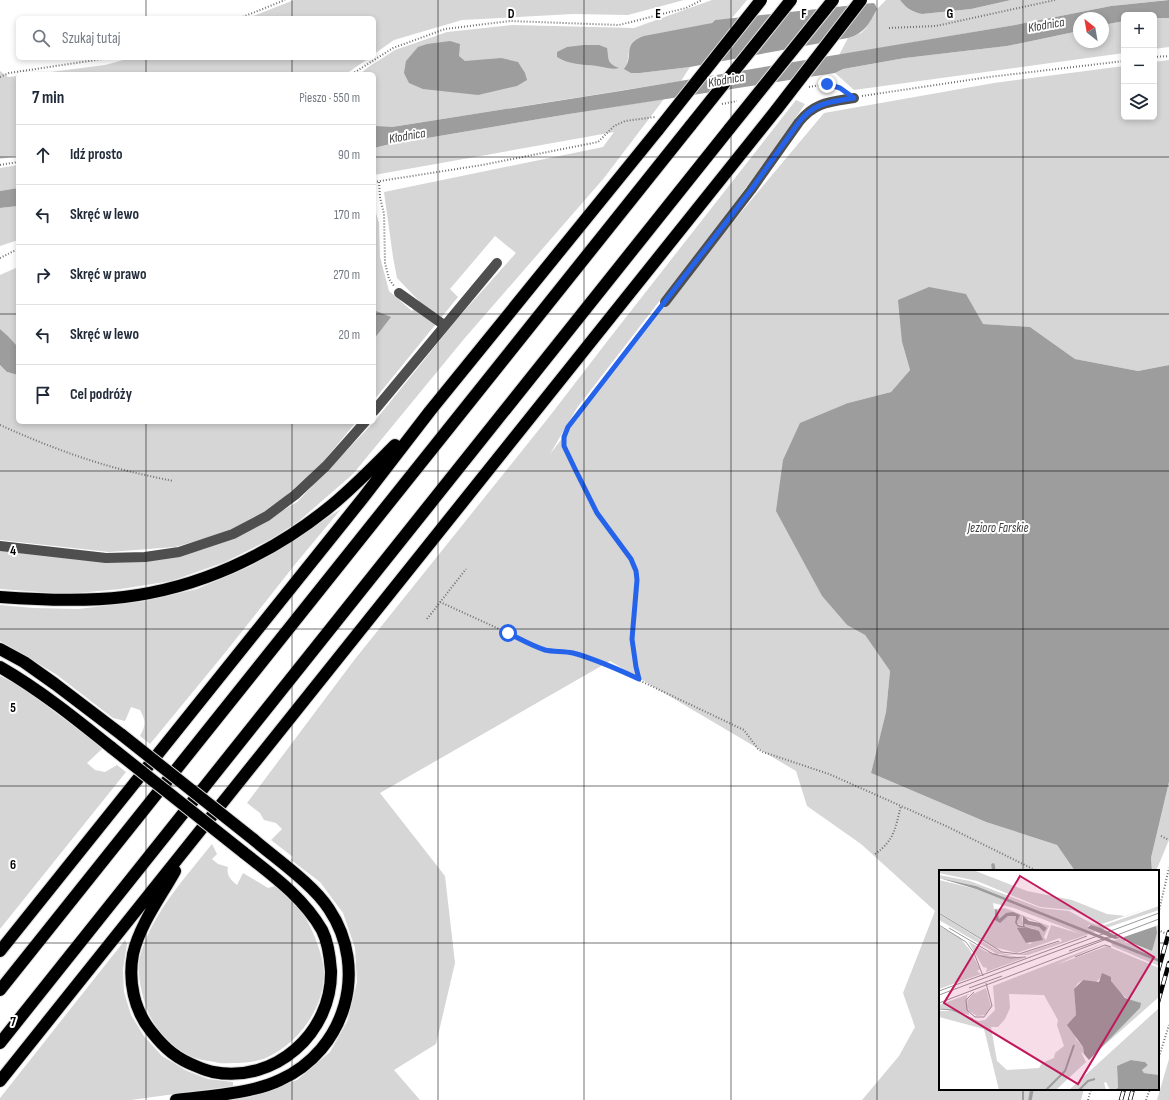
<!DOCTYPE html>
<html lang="pl">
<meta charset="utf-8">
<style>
body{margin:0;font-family:"Sofia Sans Condensed",sans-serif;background:#f6f6f7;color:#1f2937}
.controls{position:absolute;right:12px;top:12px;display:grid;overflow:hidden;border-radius:6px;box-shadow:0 2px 6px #0003}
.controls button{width:36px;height:36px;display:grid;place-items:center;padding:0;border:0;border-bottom:1px solid #e0e1e3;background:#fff;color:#1f2937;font:20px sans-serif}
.compass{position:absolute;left:1073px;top:12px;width:36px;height:36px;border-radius:50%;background:#fff;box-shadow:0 2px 6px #0003;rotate:329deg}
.stop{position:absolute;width:12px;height:12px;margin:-9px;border:3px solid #2563eb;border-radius:50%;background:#fff}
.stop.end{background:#2563eb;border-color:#fff;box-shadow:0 1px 4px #0008}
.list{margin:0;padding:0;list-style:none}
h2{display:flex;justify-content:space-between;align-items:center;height:52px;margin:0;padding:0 16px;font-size:17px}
h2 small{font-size:13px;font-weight:400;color:#747a83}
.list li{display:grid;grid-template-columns:26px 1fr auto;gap:12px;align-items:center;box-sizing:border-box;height:60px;padding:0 16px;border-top:1px solid #e0e1e3}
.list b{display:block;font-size:15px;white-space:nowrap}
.list em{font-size:13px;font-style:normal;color:#747a83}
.icon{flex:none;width:22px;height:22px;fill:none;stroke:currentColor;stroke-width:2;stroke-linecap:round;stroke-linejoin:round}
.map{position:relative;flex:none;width:1169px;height:1100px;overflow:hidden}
.search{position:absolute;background:#fff;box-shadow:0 2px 6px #0003;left:16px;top:16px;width:360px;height:44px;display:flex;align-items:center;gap:10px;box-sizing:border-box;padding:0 14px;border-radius:6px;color:#747a83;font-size:15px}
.panel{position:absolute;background:#fff;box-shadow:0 2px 6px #0003;left:16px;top:72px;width:360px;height:352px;border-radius:6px}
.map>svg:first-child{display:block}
.green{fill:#d6d6d6}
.water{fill:#9d9d9d}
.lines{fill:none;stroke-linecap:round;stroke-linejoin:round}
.stream{stroke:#9d9d9d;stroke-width:3.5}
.highway-casing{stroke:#dbdbdb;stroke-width:14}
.path{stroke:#717171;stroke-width:2;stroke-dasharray:1 2;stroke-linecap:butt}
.minor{stroke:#4f4f4f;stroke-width:10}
.highway{stroke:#000;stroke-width:12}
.rail-casing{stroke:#000;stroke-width:4.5}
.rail{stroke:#fff;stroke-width:3;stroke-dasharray:9;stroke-linecap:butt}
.highway-bridge-casing{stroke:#dbdbdb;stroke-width:14;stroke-linecap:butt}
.highway-bridge{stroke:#000;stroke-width:12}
.route{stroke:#2563eb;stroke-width:5}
.grid{fill:none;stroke:#000;stroke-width:1;stroke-opacity:0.55}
.labels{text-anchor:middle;stroke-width:4;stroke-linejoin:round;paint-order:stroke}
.water-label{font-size:13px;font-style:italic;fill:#3e3e3e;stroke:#fff}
.inset-river{fill:none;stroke:#9d9d9d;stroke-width:2}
.inset-road{fill:none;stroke:#999;stroke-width:1}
.view{fill:#c2185b;fill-opacity:0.15;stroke:#c2185b;stroke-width:2}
.inset-edge{fill:none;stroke:#000;stroke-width:2}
.grid-label{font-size:13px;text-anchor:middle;font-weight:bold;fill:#000;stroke:#fff;stroke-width:4;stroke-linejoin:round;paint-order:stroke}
</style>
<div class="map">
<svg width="1169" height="1100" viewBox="0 0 1169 1100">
<rect width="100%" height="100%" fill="#fff"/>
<!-- green -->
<path class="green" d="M294,0H684L628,15L573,14L462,20L394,40L374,54V18H248Z
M712,0H747L731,19L715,20L712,23L629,52L627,65L640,73L690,67L681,81L392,127H374V74H360L367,68L395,50L447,32L512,25L634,28Z
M886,0H900C906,8 912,12 922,14L971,9L1011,0H1167L1111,6L1015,25L839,55L848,38L861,33L866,28L877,9Z
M1154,18H1169V47L1154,49Z
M1124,21V53L854,90L835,73L843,69L905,58L1007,46L1079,31V42H1103V25Z
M131,58H369L346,74H35L105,65Z
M1169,60V365L1138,371L1075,359L1030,327L982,324L966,294L902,342L910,370L891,392L848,403L804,561L822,596L847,625L865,635L890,671L886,712L871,773L986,822L1057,845L1075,871H940V1089H1084L1081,1100H862L899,1056L915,1027L903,993L935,911L861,844L807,806L796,771L610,661L380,793L445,876L455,963L436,1044L394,1070L420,1100H227L251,1097L297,1080L330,1052L347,1022L357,982L355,948L343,913L320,882L291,860L293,857L271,840L282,829L276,823L264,820L260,813L247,803L355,659L549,417L609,339L796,100L805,104L773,151L722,220L577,408L550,454L690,273L824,113L994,83L1124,66V117H1154V62Z
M0,71L8,77L18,76V156L0,159Z
M664,99L604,178L464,339L353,474L299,521L273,538L225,562L171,581L121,589L66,594L0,589V551L157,559L204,549L246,532L297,502L374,422L457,319L516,253L495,236L450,289L458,297L374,400V339L390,317L374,310V256L375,255L374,206L379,223L380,257L389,291L412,311L419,301L397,278L393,257L384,192L603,147L614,132L374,175V148L386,145L569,114Z
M18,165V188L0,191V168Z
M18,206V240L0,246V208Z
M18,267V347L8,336L0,329V275Z
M0,365L7,372L18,375V422H356L323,462L276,505L232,531L175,547L109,552L0,540Z
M341,509L297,562L224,654L150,744L140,736C146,725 146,721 140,710L131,707L125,721L113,718L57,675L16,650L0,641V605L34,608L78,609L145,601L197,589L251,566Z
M0,676L20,686L103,748L87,763L95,770L105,772L117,765L126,772L0,929Z
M1169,782V840L1156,871H1152L1151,858Z
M212,844L217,854L212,859L218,864L228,867C226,875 231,880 237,885L243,873L268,888L275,886C283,893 293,900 299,908C310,922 324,955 324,973C324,1008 299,1042 268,1057C258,1062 244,1063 233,1063C227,1063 220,1064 215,1062C207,1061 196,1059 188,1055C171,1046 156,1030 148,1012C142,996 135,969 141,953C154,911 185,878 212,844Z
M125,940L127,944L123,969L124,992L131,1015L144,1036L162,1056L187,1071L208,1079L233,1082V1086L131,1100H0V1098Z
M1169,1059V1100H1157Z"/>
<!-- water -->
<path class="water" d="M900,0H1011L971,9L922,14C912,12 906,8 900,0Z
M1169,0V18H1154V15H1124V21L1103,25V18H1079V31L1007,46L905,58L843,69L835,73L569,114L386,145L374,148V127L375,126L392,127L620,91L1015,25L1111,6Z
M873,3L875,4L877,9C869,24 865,33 848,38L690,67L640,73H631L624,69C635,56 621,44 644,36L712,23L715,20Z
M450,41L460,44L459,56L465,61L501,58L518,62L525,73L527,80L517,86L478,95L423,89L409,83L404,73L406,61L418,47L427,44Z
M584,45H599L607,48C609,59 606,63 619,68C611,70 604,67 597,66C583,64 569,65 557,57V52L567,47Z
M18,188V206L0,208V191Z
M929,287L966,294L983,324L1030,327L1075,359L1138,371L1169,365V782L1151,858L1152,871H1075L1057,845L986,822L871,773L886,712L890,671L865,635L847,625L822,596L776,511L783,460L800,423L848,403L891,392L910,370L902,342L898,300Z
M374,310L391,317L374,339Z
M0,329L8,336L18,347V375L7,372L0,365Z"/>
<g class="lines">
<!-- stream -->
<path class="stream" d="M993,865L994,871
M1030,1100L1032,1089"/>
<defs>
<path id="highway" d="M0,597C41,600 83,602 124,597C198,588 268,556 327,509C351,490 373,467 395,445
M0,649L24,662L55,684L122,735
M0,667C40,690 76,719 112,748
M175,871C160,898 140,924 133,954C128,981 134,1010 151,1031C165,1049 177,1059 198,1067C203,1069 208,1071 213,1072C275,1084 332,1033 331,971C330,957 328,942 322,930C303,897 272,875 243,852
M0,951L363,498L430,411L658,130
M0,990L691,125
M0,1043L730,128
M0,1081L777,109
M176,1100C207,1096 251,1094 280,1080C346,1050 369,969 329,909C313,884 276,859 253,839"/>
</defs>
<!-- highway casing -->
<use href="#highway" class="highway-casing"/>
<!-- path -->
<path class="path" d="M240,18L285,0
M889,28L936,26L1055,0
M1154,57L1169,56
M352,74L393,48L445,29L510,21L619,25L686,8L702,0
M0,77L9,73L109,58
M809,87L827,84L843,90
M862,96L989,77L1124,61
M722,104L737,101
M0,165L18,162
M374,182L482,165L598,142L614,126L625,121L655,117
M379,182L380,197L384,214L385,263L389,279L394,286
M0,258L18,249
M0,425C38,442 76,457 116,468C135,473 154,477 173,481
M440,602L508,633L533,646L546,650L573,653L609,666L744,730L758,749L763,752L829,774L946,826L1037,871
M427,619L466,569
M639,679L636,667L632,639L637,580L636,571L631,559L597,513L576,471L564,446V437L567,427L659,309
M1161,836L1169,840
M875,854C895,840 895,828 901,806
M1158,915L1169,868
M1158,930L1169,935
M1158,1060L1169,1025
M1088,1100L1091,1089
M1146,1100L1150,1089"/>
<!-- minor -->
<path class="minor" d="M399,293L444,325
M665,302L751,190L799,122C815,102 830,102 854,98
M374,411L497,263
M0,546L106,558L145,557L179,552L233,534L267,516L295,495L326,466L365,422"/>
<!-- highway -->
<use href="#highway" class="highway"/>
<defs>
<path id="rail" d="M1158,971L1169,932
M1158,1002L1169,963
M1121,1100L1124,1089
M1130,1100L1133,1089"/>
</defs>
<!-- rail casing -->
<use href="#rail" class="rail-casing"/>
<!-- rail -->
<use href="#rail" class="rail"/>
<defs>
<path id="highway-bridge" d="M777,109L861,0
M691,125L791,0
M730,128L833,0
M658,130L761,0
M122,735L253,839
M112,748L243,852"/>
</defs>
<!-- highway-bridge casing -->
<use href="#highway-bridge" class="highway-bridge-casing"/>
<!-- highway-bridge -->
<use href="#highway-bridge" class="highway-bridge"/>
</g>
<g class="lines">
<!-- route -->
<path class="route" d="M508,633C520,639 532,646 545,650C554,652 563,651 573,653C596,659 617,669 639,679L636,667L632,639L637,580L636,571L631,559L597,513L576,471L564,446V437L568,427L751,190L799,122C815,102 830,102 854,98L840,88L827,84"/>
</g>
<!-- grid -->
<path class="grid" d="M146,0V18M292,0V18M438,0V1100M584,0V1100M731,0V1100M877,0V1100M1023,0V871M146,58V74M292,58V74M0,157H18M374,157H1169M0,314H18M374,314H1169M146,422V1100M292,422V1100M0,471H1169M0,629H1169M0,786H1169M0,943H940M1158,943H1169M1023,1089V1100"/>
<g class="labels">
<!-- water labels -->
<g class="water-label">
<text transform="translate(1046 24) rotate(-10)" y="5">Kłodnica</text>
<text transform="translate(726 79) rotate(-10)" y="5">Kłodnica</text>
<text transform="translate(407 135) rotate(-10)" y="5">Kłodnica</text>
<text x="998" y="532">Jezioro Farskie</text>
</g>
</g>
<!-- overview -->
<g transform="translate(939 870)">
<rect width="220" height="220" fill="#fff"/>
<path d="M0,0H34L88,21L133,30L168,44L187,46L209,38L163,54L133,40L101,37L38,11L0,3ZM0,5L31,11L101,38L130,41L152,53L163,56L220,36V40L164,59L150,55L148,58L156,62L154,63L37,16L0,8ZM0,10L37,19L150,64L89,85H60L0,50V43L54,78L66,84L80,85L123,71L121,68L78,83L55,77L0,42ZM54,33L75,38L142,64L112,55L107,70L105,67L110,56L66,38L55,39ZM56,39L60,49L67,43L80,46L78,54L86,56L79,57L76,53L77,46H69L63,51L56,50ZM83,47L101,53L108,58L105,62L100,57L84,54ZM87,57L95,59L92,74L87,73L82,58ZM220,54V89L174,71L185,67L186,72L213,81L217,56ZM0,56L21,68L31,80L41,99L38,101L42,104L0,119ZM29,71L48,82L85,88L47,102L48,98L44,97ZM172,72L209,87L220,92V96L173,76ZM165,73L117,95L168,76L220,98V127L152,187L201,138L180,122L171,111L161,108L156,113L144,110L139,113L135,119L137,145L133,150L137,169L144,177L145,184L142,182L147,192L117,220H60L45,159L0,147V141H13L40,151L46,150L56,140L54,116ZM70,124L105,125L119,150L118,155L125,176L116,183L115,188L103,193L100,198L68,200L58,191L52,157H59L66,149L71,138ZM47,118L52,137L46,145L38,146L30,141L28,131L34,124ZM30,124L28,126L30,145L0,138V135ZM220,138V205L205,203L203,200L209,195L206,192L192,190L178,198L179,218L171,220L167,212L165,213L167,220H130Z" fill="#d6d6d6" fill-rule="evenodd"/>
<path d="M0,8L37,16L208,84L220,89V92L37,19ZM56,39L58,40L60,49L67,43L74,42L81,45L78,52L79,55L84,56V46L90,51L101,53L108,58L105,62L100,57L85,54L86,57H79L76,53L77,46H69L61,53L56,50ZM152,55L162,58L181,68L176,69L148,58ZM217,56L218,63L213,81L185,70V67ZM87,57L100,61L104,70L87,73L78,58ZM163,103L172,107V111L186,128L202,133L201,138L150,190L145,184L144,177L128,155L137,145L135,119L144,110L160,112ZM192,190L206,192L209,195L203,200L205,203L220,205V220H174L179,218L178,196Z" fill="#9d9d9d"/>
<path class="inset-river" d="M107,220L126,201L135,175M140,220L149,211L156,209"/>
<path class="inset-road" d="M0,43L63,82L80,84L120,71M0,55L27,72L35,83L44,106M10,58L54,84L71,88L87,87M130,81L172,66M136,87L166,75L172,77M30,118L63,106M0,121L148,66M35,122L27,130L28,140L36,147H45L53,136L47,113M0,125L220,43M0,133L220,49M0,139L13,140L34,149"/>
<path class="view" d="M81,6L215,87L139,214L5,133Z"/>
<rect width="220" height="220" class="inset-edge"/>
</g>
<g class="grid-label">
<text x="511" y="18">D</text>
<text x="658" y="18">E</text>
<text x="804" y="18">F</text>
<text x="950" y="18">G</text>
<text x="13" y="555">4</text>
<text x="13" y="712">5</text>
<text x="13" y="869">6</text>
<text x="13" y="1026">7</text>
</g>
</svg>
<div class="controls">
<button>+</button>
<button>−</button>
<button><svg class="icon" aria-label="layers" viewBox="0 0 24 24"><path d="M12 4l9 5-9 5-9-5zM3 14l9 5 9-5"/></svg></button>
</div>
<svg class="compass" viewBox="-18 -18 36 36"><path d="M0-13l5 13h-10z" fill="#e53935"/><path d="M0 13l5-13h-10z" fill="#747a83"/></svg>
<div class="stop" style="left:508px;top:633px"></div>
<div class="stop end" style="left:827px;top:84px"></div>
<div class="search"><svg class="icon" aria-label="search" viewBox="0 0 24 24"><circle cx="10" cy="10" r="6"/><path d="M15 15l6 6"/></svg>Szukaj tutaj</div>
<section class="panel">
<h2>7 min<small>Pieszo · 550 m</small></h2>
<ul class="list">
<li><svg class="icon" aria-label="ahead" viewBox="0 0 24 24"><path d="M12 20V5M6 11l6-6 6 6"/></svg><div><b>Idź prosto</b></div><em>90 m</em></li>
<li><svg class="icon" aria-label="left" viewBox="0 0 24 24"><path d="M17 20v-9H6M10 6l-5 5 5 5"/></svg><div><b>Skręć w lewo</b></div><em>170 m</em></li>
<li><svg class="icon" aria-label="right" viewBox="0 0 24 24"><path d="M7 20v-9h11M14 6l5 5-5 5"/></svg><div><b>Skręć w prawo</b></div><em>270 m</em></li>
<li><svg class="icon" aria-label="left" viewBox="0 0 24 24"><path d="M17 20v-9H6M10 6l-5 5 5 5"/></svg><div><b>Skręć w lewo</b></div><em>20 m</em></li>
<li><svg class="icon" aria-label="arrive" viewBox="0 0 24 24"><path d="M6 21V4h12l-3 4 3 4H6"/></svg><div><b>Cel podróży</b></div></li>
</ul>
</section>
</div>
